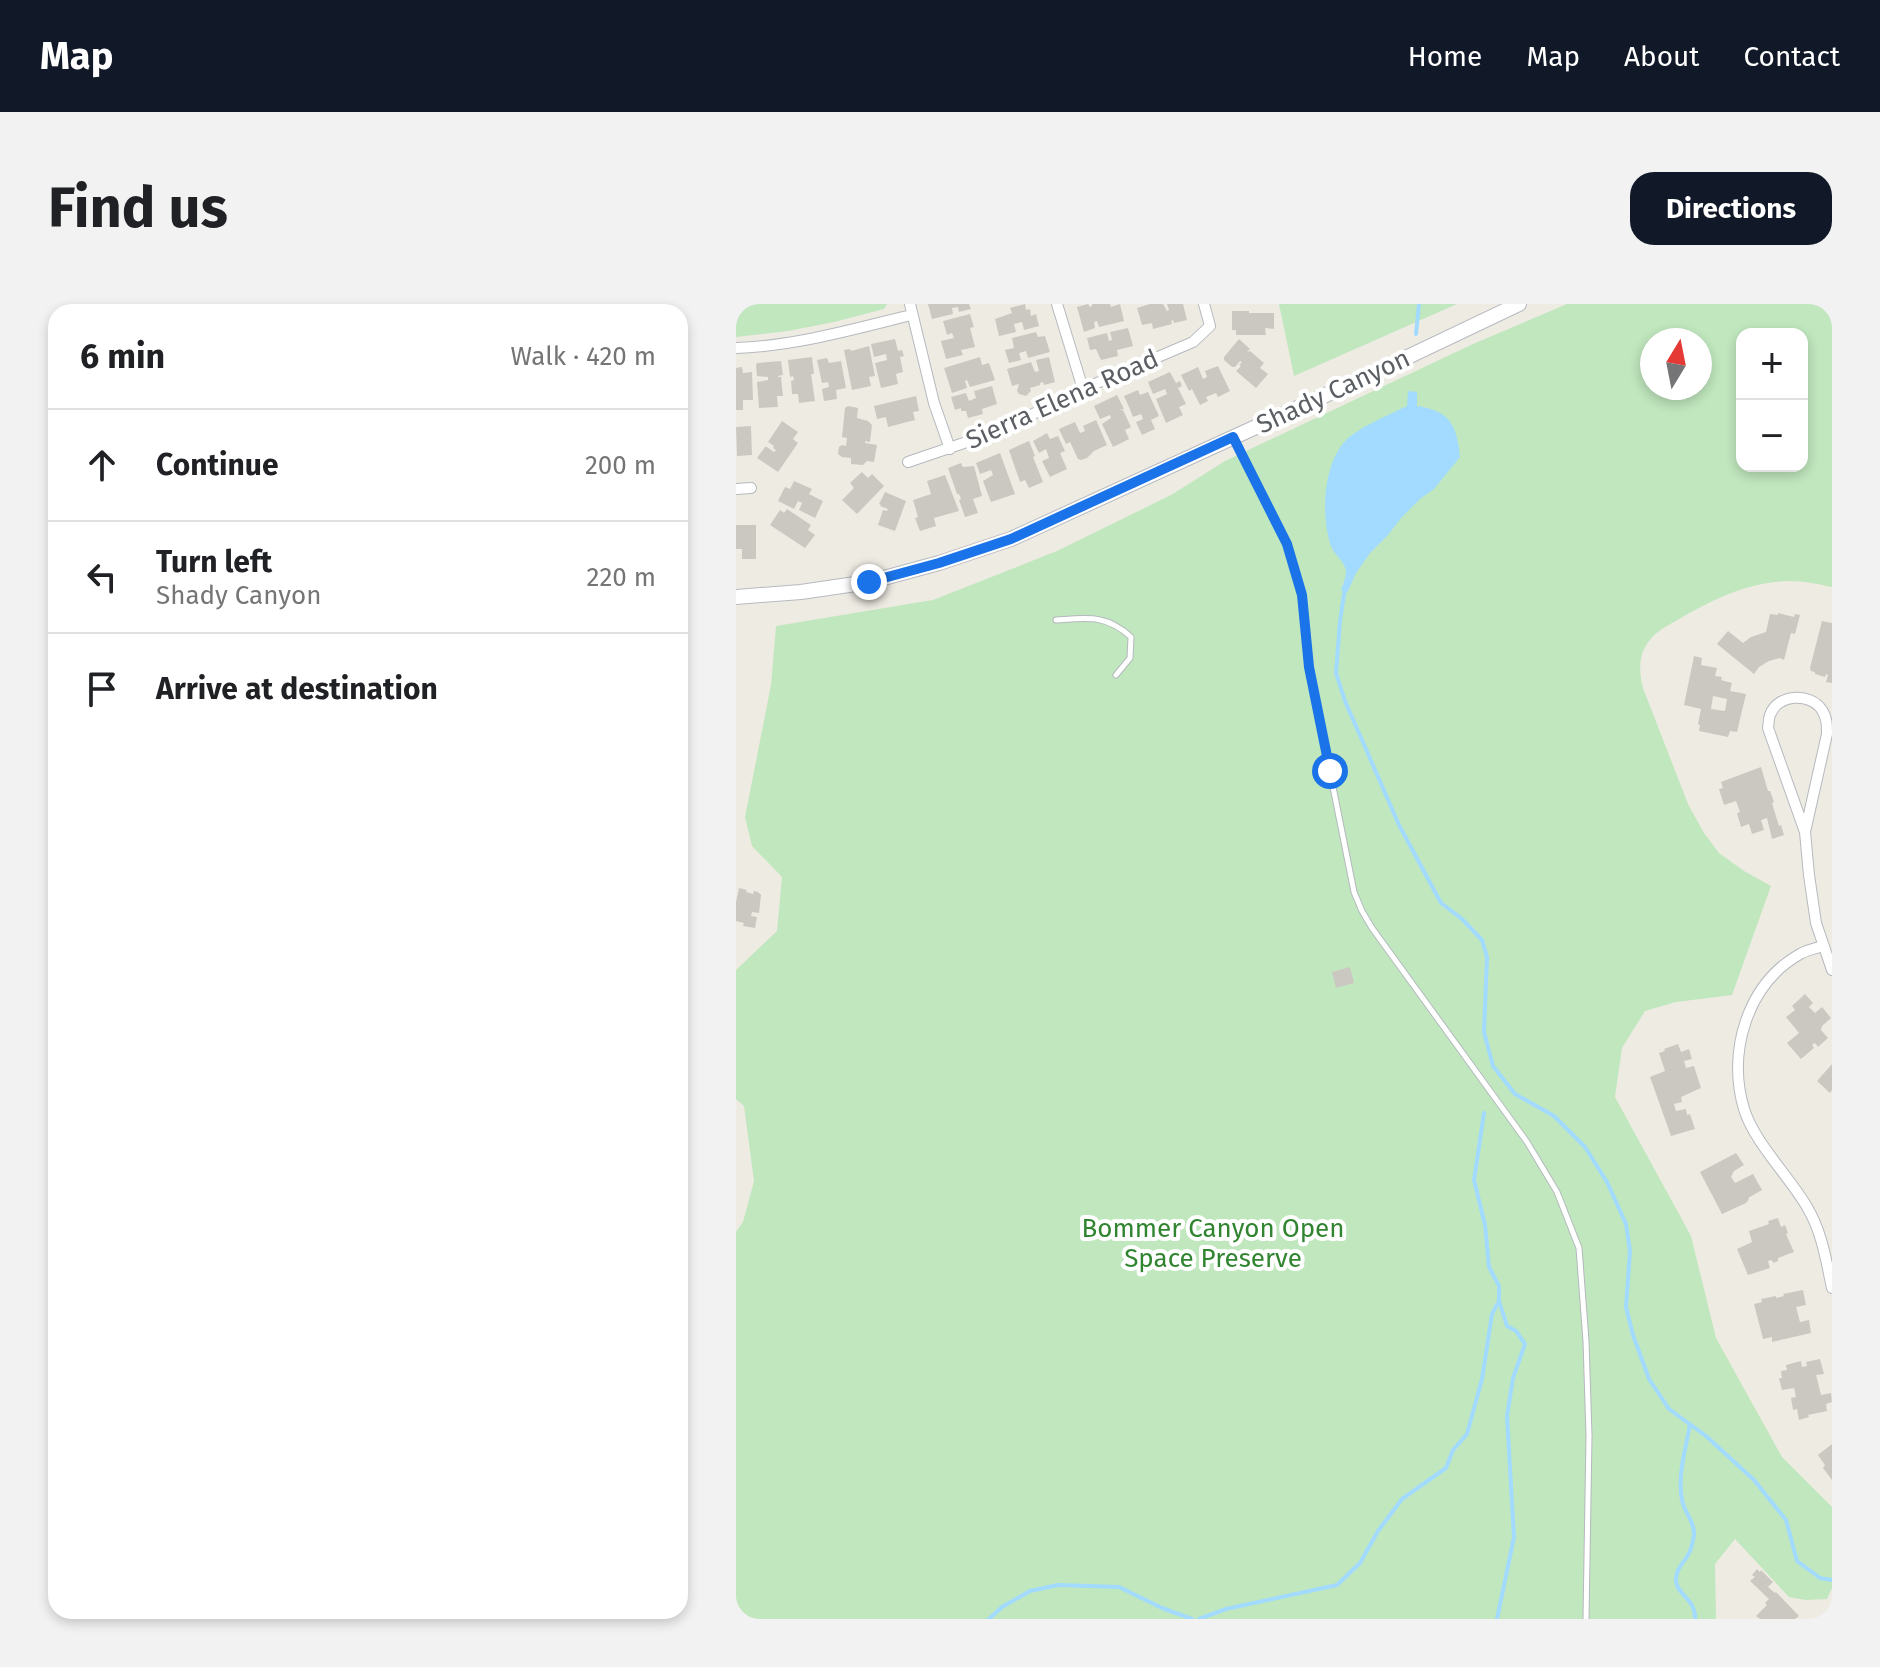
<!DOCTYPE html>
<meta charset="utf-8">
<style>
body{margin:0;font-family:"Fira Sans",sans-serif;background:#f2f2f2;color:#202124}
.controls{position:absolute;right:24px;top:24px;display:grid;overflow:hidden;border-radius:16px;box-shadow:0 4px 12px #0003}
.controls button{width:72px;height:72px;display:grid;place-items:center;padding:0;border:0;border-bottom:2px solid #e0e0e0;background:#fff;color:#202124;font:40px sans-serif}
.compass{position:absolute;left:904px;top:24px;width:72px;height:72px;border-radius:50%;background:#fff;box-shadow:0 4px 12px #0003;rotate:10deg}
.stop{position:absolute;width:24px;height:24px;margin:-18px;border:6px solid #1a73e8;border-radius:50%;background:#fff}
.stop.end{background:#1a73e8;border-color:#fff;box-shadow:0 2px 8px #0008}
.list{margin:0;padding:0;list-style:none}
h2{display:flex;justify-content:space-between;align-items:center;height:104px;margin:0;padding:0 32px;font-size:34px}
h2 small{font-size:26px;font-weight:400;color:#757577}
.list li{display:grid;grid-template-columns:52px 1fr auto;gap:24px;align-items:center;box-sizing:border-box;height:112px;padding:0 32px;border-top:2px solid #e0e0e0}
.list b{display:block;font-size:30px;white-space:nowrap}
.list p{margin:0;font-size:26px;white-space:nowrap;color:#757577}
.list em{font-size:26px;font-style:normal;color:#757577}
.icon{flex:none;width:44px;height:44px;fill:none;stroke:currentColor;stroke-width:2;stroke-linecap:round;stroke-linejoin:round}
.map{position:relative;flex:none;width:1096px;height:1315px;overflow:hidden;border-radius:24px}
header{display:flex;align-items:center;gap:48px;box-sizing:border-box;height:112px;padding:0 40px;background:#111827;color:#fff}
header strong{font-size:38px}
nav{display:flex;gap:44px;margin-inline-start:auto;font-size:28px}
.intro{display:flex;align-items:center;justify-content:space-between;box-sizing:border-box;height:192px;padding:0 48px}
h1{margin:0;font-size:56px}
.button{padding:20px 36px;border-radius:24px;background:#111827;color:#fff;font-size:28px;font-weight:700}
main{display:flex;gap:48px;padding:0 48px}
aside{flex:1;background:#fff;border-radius:24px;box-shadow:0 4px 12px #0003}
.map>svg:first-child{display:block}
.green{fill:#c0e7be;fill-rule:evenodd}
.water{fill:#a2dbff}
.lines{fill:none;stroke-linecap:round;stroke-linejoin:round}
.stream{stroke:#a2dbff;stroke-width:4}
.building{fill:#cbc8c2;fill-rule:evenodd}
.service-casing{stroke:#b5b9be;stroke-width:7}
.minor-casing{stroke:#b5b9be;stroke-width:12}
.secondary-casing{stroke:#b6bac0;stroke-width:16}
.service{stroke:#fff;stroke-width:5}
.minor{stroke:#fff;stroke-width:10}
.secondary{stroke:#fff;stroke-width:14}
.route{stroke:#1a73e8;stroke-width:10}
.labels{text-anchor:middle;stroke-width:8;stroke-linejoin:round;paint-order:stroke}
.street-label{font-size:26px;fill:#5b5f64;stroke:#fff}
.park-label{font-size:26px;fill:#318531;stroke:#fff}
</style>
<header>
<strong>Map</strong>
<nav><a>Home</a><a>Map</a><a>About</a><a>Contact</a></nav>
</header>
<div class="intro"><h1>Find us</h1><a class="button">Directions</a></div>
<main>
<aside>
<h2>6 min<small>Walk · 420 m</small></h2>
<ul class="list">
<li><svg class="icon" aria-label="ahead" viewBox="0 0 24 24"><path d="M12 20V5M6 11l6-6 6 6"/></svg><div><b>Continue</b></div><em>200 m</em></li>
<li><svg class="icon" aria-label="left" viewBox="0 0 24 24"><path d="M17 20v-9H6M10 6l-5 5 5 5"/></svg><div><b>Turn left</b><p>Shady Canyon</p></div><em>220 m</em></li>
<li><svg class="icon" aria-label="arrive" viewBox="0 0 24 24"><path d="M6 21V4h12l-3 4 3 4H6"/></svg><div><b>Arrive at destination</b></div></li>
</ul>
</aside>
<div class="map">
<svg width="1096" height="1315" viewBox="0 0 1096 1315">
<rect width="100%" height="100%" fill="#eeebe3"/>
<!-- green -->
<path class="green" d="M0,0H151L148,5L98,18L52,27L0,33Z
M543,0H721L558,72Z
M831,0H1096V283C1082,280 1068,277 1053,277C1012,278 978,295 943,315C933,321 920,327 913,337C902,351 903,368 907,384L952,500L968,529L983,549L1008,567L1035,582L996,691L940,698L909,707L886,744L879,793L955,932L980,1034L1046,1153L1096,1203V1284L1091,1295L1070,1296L1053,1293L999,1235L979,1260L980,1315H0V928L7,918L18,877L8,802L0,795V666L41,627L46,573L16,542L9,513L35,381L40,322L197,296L321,247L435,191L489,157L737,40ZM1006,30H1066V162H1006ZM916,36H964V84H916Z"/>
<!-- water -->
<path class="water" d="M672,87L681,88V102C715,107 721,122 724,153L698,185L684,195L666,213L652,231L634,249L620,269L611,289L605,286C607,281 610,273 610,268C610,258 598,251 595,242C584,210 587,152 616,131C632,119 653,111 671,102Z"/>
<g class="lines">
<!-- stream -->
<path class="stream" d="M680,30L683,0
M609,284L604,317L600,369L609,397L663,521L705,599L726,615L746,636L751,653L748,728L757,762L779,790L818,812L849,843L871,878L890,920L894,947L890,1003L897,1031L913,1075L933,1105L970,1132L1018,1176L1050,1216L1061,1257L1084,1274L1096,1276
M954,1120C950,1144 941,1172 946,1196C948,1208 959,1218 958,1231C957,1236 956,1244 953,1249C949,1258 939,1265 940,1277C941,1291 960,1295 959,1315
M253,1315L266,1303L294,1287L322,1281L383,1283L426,1304L456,1315
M463,1315L490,1305L601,1281L624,1259L642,1227L666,1195L710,1164L717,1146L731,1130L746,1075L756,1010L763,997V982L753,963L749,921L738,876L748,809
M761,1315L778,1233L771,1112L777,1074L789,1040L780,1027L771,1022L763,997"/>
</g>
<!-- building -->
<path class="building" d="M192,0H233L235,5L223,8L222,3L216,4L217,10L196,15Z
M289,0L290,6L294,5L295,12L300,10L303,22L288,26L286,18L278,20L280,28L263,32L259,15L276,9L274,4Z
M352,0L354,3L356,2V0H374L375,3L384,0L388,17L363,23L361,17L358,18L359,24L348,28L341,3Z
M414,0H427L431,7L433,6L431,0H447L451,16L438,19L437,16L435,17L436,20L417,25L416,19L406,21L401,4Z
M496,7H513V9H538V25L529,24L530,31H500V26H496Z
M234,10L238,23L234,24L239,43L225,46L227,51L210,55L205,37L218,34L216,29L211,31L207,17Z
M392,24L397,42L381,46L382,52L365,56L360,45L354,46L351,34L371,29L373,37L376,36L374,28Z
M300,28L302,33L309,32L314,48L292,54L290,47L283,49L285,56L273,59L269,46L278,44L276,34Z
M159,35L162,47L166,46L168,52L164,53L167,68L160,70L162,80L145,84L139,59L151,56L150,50L138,53L135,40Z
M503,35L514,45L511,48L514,47L528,59L524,64L532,70L520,84L500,67L505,62L503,61L506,58L504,57L499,63H496L488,56V53Z
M133,42L139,72L133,73L135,82L116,86L108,46L114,45L115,47Z
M76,53L78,70H75L79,97L63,99L62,90H56L55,77L58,76L57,72L54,73L52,56Z
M244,53L246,61L253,59L259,76L234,83L231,76L229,77L231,84L216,89L208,64Z
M313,53L319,78L308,81L307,78L304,79V81L294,84L295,87L290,92L283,90L281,87L283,80L276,82L271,65L295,58L299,68L303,67L300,56Z
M91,54L93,59L105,57L110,84L100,86L101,95L88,97L86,85L93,83L92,78L86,79L81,56Z
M45,57L47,71L42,72V73H45L47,92H41L42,103L23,104L21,78L32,76V73L21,72L20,61L21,59Z
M482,62L494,87L482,93L480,89L470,93L472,97L464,101L456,85L453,87L445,71L462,63L467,75L471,73L469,67Z
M6,63L7,69L16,68L17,96H7V106H0V64Z
M434,68L440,79L444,77L446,82L442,84L450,100L443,103L447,111L430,119L420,95L431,90L429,85L417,90L412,78Z
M256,82L261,100L246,105L247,110L232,114L230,107H225V104L219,106L215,93L230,89L233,97L240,94L238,87Z
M402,86L404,91L412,88L423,112L415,116L419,125L406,131L400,118L407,115L405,110L397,113L393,103L394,102L393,103L388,92Z
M381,91L388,105L383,106H387L395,123L389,126L393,135L377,143L366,120L375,114L374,111L364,115L358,102Z
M180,92L183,107L177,108L179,116L152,123L150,113L141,115L138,102Z
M112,102L122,104L121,114L132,117L136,121L134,138L129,137V139L141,141L138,158L131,157L127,161L115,160V154L106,153L102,150L103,143L106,141L110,142L111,134L106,133L109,104Z
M360,116L371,141L358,147L351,154L345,156L342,155L334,138L330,140L323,125L339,118L344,129L349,127L347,122Z
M46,117L62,128L57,135L62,139L42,168L21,154L29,143H31L38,148L40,146L37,144L38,142L32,138Z
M15,122L16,151L1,152L0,123Z
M311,129L314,135L322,132L329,147L324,149L331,165L314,173L306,157L313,154L310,145L303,149L297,137Z
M293,137L299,152L297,153L307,178L293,184L289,176L284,178L273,146Z
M264,149L279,190L255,198L247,177L257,171L255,166L244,170L240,159Z
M225,159L227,163L238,162L246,192L237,195L242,209L229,213L223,196L225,195L223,190H221L212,164Z
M126,168L132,174L136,170L148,182L121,210L106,196L118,184L114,179Z
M209,171L223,207L198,214L200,222L184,227L179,214L182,213L177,196L195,190L191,177Z
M58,177L76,185L73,190L87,197L79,214L63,206L66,199L62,197L58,205L42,197L49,183L54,185Z
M149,188L170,197L159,227L142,221L147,206L151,207L152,205L144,202L145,201L143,200Z
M51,205L75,221L72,226L79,231L69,244L34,221L44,206L48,209Z
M0,221H20V255H6V245H0Z
M1042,309L1058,313L1059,310L1064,311L1059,330L1055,329L1048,356L1044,354L1033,357L1023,363L1018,370L981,340L992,327L1007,339L1015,333L1030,328L1034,310L1042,311Z
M1086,317L1096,319V379L1090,378L1092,371L1090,370L1089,373L1079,370V368L1075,367L1074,364Z
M958,352L966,354L965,361L981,364L979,372L986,373L985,376L996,379L994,387L1010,390L1001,428L994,427L992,433L963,427L964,421L962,420L965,405L948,401ZM977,392L991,395L989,407L975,405Z
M1025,463L1032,487H1034L1038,498L1036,499L1043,522L1045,521L1048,531L1036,535L1031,514L1025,516L1028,526L1016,530L1013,520L1005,523L1001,509L1004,508L1000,497L988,501L983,485L987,484L985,478Z
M3,584L11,586L10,588L17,590L18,587L22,588L25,591L23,609L16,608L15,612L21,613L19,624L7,622L8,619L0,617V598Z
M614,663L618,679L600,684L596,668Z
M1069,690L1077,699L1073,703L1079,709L1086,703L1095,714L1086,722L1085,726L1092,734L1082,743L1079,739L1076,741L1078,744L1065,755L1051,739L1063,729L1050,713L1059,706L1056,702Z
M942,740L945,748L953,745L956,755L948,757L950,764L958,762L965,784L945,793L946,798L938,800L940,807L950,805L951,811L954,810L959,825L935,832L914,773L929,767L923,749L929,747L928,745Z
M1096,760V786L1094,789L1081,777Z
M1000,849L1008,861L998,867L995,873L999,879L1017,870L1026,886L1012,894L1013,895L1010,899L986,910L964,868Z
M1042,914L1045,923L1049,921L1052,929L1050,930L1058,948L1042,954V957L1037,959L1036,956L1032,957L1034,964L1012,971L1001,945L1016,938L1013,927L1033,920L1032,917Z
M1067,986L1070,1001L1060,1003L1061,1006L1064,1018L1073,1016L1075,1029L1036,1038V1033L1027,1035L1018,1000L1026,998L1025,995L1040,992V994L1048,992L1047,990Z
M1084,1055L1088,1070L1080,1071L1085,1091L1095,1089L1096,1098L1090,1100L1091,1107L1072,1111L1073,1113L1063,1116L1061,1105L1057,1106L1055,1094L1060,1093L1058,1084L1046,1086L1043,1074H1046L1045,1067L1051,1066L1050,1061L1065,1057L1066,1063L1071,1062L1070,1058Z
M1096,1140V1176L1087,1164L1089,1161L1082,1151Z
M1021,1265L1024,1268L1025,1266L1037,1278L1032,1283L1039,1289L1040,1288L1063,1312L1059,1315H1024L1020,1312L1031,1301L1029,1299L1033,1295L1014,1277L1019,1273L1016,1271Z"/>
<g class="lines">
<defs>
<path id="service" d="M498,135L551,240L566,291L573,363L618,588L626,607L636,624L791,838L821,888L843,944L850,1037L853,1132L850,1315
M320,316C351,314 370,310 395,333L394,354L380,371"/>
<path id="minor" d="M174,0L198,99L214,145
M321,0L347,85
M0,44C59,42 118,25 175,11
M172,158L263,127L347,85L457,38L474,22L468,0
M0,185L15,184
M1069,528L1091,430C1091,421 1091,414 1086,406C1074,388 1041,390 1034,411C1032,416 1033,420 1032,424L1069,528L1073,571L1080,619L1096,666
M1087,642C1080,644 1071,646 1064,650C1011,680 991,748 1008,805C1018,838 1053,872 1071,903C1086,928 1090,956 1096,984"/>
<path id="secondary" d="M0,293L65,288L133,278L203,259L275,235L638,69L783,0"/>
</defs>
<!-- service casing -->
<use href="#service" class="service-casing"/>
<!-- minor casing -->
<use href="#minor" class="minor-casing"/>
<!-- secondary casing -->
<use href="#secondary" class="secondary-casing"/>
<!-- service -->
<use href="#service" class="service"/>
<!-- minor -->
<use href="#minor" class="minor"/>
<!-- secondary -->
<use href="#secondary" class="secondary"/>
</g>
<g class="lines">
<!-- route -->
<path class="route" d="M133,278L203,259L275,235L497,133L551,240L566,291L573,363L594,467"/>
</g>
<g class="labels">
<!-- street labels -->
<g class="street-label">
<text transform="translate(597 87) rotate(-25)" y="9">Shady Canyon</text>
<text transform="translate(326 95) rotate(-24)" y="9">Sierra Elena Road</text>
</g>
<!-- park labels -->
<g class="park-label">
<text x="477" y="933">Bommer Canyon Open<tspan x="477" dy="30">Space Preserve</tspan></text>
</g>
</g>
</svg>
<div class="controls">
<button>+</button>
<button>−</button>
</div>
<svg class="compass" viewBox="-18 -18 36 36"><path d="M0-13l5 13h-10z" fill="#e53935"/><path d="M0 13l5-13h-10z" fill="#757577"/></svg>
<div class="stop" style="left:594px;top:467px"></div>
<div class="stop end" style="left:133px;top:278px"></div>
</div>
</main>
